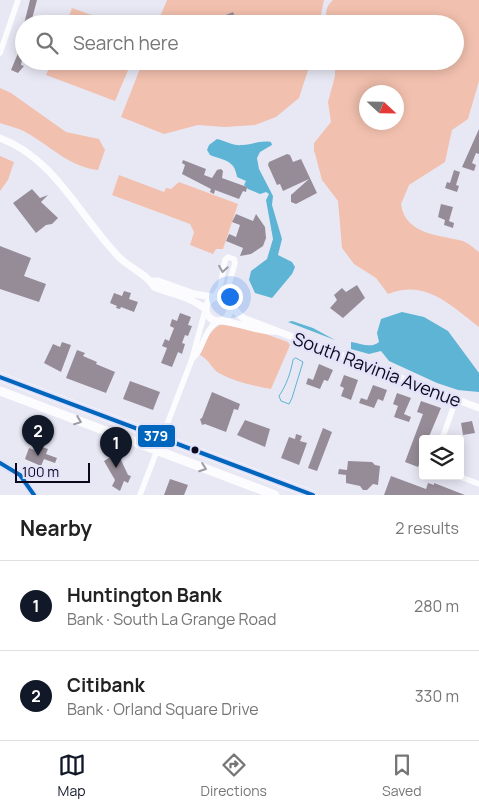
<!DOCTYPE html>
<meta charset="utf-8">
<style>
body{margin:0;font-family:Manrope,sans-serif;background:#f6f6f6;color:#222}
.controls{position:absolute;right:15px;bottom:15px;display:grid;overflow:hidden;border-radius:5px;box-shadow:0 2px 12px #0003}
.controls button{width:45px;height:45px;display:grid;place-items:center;padding:0;border:0;border-bottom:1px solid #e0e0e0;background:#fff;color:#222;font:25px sans-serif}
.compass{position:absolute;left:359px;top:85px;width:45px;height:45px;border-radius:50%;background:#fff;box-shadow:0 2px 12px #0003;rotate:112deg}
.scale{position:absolute;left:15px;bottom:12px;width:75px;box-sizing:border-box;padding-left:5px;border:2px solid #0c091d;border-top:0;font-size:14px;line-height:18px;white-space:nowrap;color:#0c091d;-webkit-text-stroke:4px #e3e2fb;paint-order:stroke}
.you{position:absolute;left:229px;top:296px;width:18px;height:18px;margin:-12px;border:4px solid #fff;border-radius:50%;background:#1a73e8;box-shadow:0 0 0 8px #1a73e833}
.badge{display:grid;place-items:center;width:32px;height:32px;border-radius:50%;background:#111827;color:#fff;font-size:16px;font-weight:700}
.pin{position:absolute;translate:-50% -41px;filter:drop-shadow(0 1px 2px #0008)}
.pin::after{content:'';position:absolute;top:26px;width:18px;height:15px;background:inherit;clip-path:polygon(0 0,100% 0,50% 100%)}
.list{margin:0;padding:0;list-style:none}
h2{display:flex;justify-content:space-between;align-items:center;height:65px;margin:0;padding:0 20px;font-size:21px}
h2 small{font-size:16px;font-weight:400;color:#767676}
.list li{display:grid;grid-template-columns:32px 1fr auto;gap:15px;align-items:center;box-sizing:border-box;height:90px;padding:0 20px;border-top:1px solid #e0e0e0}
.list b{display:block;font-size:19px;white-space:nowrap}
.list p{margin:0;font-size:16px;white-space:nowrap;color:#767676}
.list em{font-size:16px;font-style:normal;color:#767676}
.icon{flex:none;width:28px;height:28px;fill:none;stroke:currentColor;stroke-width:2;stroke-linecap:round;stroke-linejoin:round}
.map{position:relative;flex:none;width:479px;height:495px;overflow:hidden}
.search{position:absolute;background:#fff;box-shadow:0 2px 12px #0003;left:15px;right:15px;top:15px;height:55px;display:flex;align-items:center;gap:12px;box-sizing:border-box;padding:0 18px;border-radius:28px;color:#767676;font-size:19px}
.sheet{height:245px;background:#fff}
nav{display:flex;justify-content:space-around;align-items:center;box-sizing:border-box;height:70px;border-top:1px solid #e0e0e0;background:#fff;font-size:14px;color:#767676}
nav a{display:grid;justify-items:center;gap:2px}
nav .on{color:#111827}
.map>svg:first-child{display:block}
.green{fill:#f2c0ae;fill-rule:evenodd}
.water{fill:#5eb4d5}
.lines{fill:none;stroke-linecap:round;stroke-linejoin:round}
.stream{stroke:#5eb4d5;stroke-width:1}
.building{fill:#968c97}
.minor{stroke:#fcfcfe;stroke-width:5.5}
.tertiary{stroke:#fcfcfe;stroke-width:7}
.trunk{stroke:#fcfcfe;stroke-width:9}
.bus-1-casing{stroke:#e3e2fb;stroke-width:8}
.bus-1{stroke:#0065bd;stroke-width:4}
.oneway{stroke:#9c9ba4}
.bus-dot{fill:#0c091d;stroke:#e3e2fb;stroke-width:2}
.labels{text-anchor:middle;stroke-width:5;stroke-linejoin:round;paint-order:stroke}
.street-label{font-size:18px;fill:#0c091d;stroke:#e3e2fb}
.line-badge{stroke:#e3e2fb;stroke-width:2}
.badge-label{font-size:14px;text-anchor:middle;font-weight:bold;fill:#fff}
</style>
<div class="map">
<svg width="479" height="495" viewBox="0 0 479 495">
<rect width="100%" height="100%" fill="#e8e8f5"/>
<!-- green -->
<path class="green" d="M167,0H324L319,24H157Z
M333,0H479V81L468,119L452,130L445,162L409,185L401,204C405,235 440,235 463,241C468,243 474,248 479,252V327C450,305 426,279 388,294L376,278L354,264L342,248L338,201L322,180L314,150V143L331,122L328,102L335,76V61H455V24H328C325,15 325,7 333,0ZM366,92H396V122H366Z
M72,8L117,24H66Z
M52,61H132L115,101L46,75Z
M143,61H311L299,98L276,117L255,125L225,127L198,125L164,134L121,117Z
M0,88L11,93L66,132L99,139L105,150L98,170C71,167 52,148 29,134C21,129 9,126 0,123Z
M0,156L14,162L8,180L0,191Z
M119,175L164,192L166,188L171,189L179,182L238,204L223,249H216L213,254L190,245L194,232L190,224L112,195Z
M225,323L244,326L288,342L290,345L271,389C254,386 232,381 217,372C212,368 209,360 200,355C206,341 209,328 225,323Z"/>
<!-- water -->
<path class="water" d="M217,139C226,141 233,146 242,145C252,145 259,140 271,142L272,145L260,152L257,158L259,169L273,196L272,205L282,239L278,255L292,262L295,267L292,274L272,298L255,293L249,280L251,271L267,259L273,239L266,200L269,194L266,192L260,194L248,189L244,185L246,181L237,177C235,160 223,160 210,155L207,150L209,145Z
M402,312L424,317L448,331L479,373V392L458,390L437,383L389,361L381,351L369,354L351,349V342C360,343 371,349 379,342L377,333L381,319Z
M292,321L313,328L335,340L288,322Z"/>
<g class="lines">
<!-- stream -->
<path class="stream" d="M296,358L303,362L292,398L289,404L281,401L279,396C286,386 291,372 293,360Z"/>
</g>
<!-- building -->
<path class="building" d="M30,0H37L32,19L43,24H24Z
M233,12L238,24H224L221,17Z
M21,46L24,47L21,65L24,66L18,73L11,70Z
M479,129V154L476,153L472,163L476,165L474,171L462,167Z
M287,154L290,155L293,162L301,159L317,193L296,204L291,202V195L309,179L283,191L280,184L277,185L268,165L269,162Z
M183,160L206,169L204,175L212,178L217,170L221,169L223,171L222,178L247,187L246,192L243,191L239,199L215,190L214,194L210,192L211,189L182,174L185,165L182,163Z
M454,170L460,172L456,185L459,186L457,192L445,188L447,182L450,183Z
M32,189L40,198L48,195L41,202L58,218L52,224L46,225L36,233L13,203Z
M441,204L453,207L449,221L454,223L453,228L444,225L445,220L438,217Z
M236,214L253,221L256,214L265,227L266,238L263,246L251,254L240,256L243,248L226,241L229,234L236,237L240,225L232,222Z
M0,246L31,258L24,276L46,284L39,302L0,289Z
M357,285L365,298L343,318L330,308L337,300L334,295L342,288L346,292Z
M124,291L131,293L129,299L138,302L134,312L121,307L120,309L116,308L117,306L110,303L114,293L122,296Z
M180,313L191,317L188,325L192,326L188,336L185,335L182,343L185,344L182,354L178,352L172,367L161,363L167,348L162,346L165,339L169,341L174,328L170,326L172,319L177,321Z
M62,342L71,345L61,372L44,363L53,344L60,347Z
M77,350L85,353L83,356L97,362L96,364L115,372L106,393L66,378Z
M319,364L333,370L328,381L324,380L320,389L306,384L308,378L313,380Z
M344,375L358,380L351,400L341,396L344,388L340,386Z
M130,381L160,392L153,410L123,399Z
M373,385L387,390L383,401L378,399L374,408L359,403L361,398L367,400Z
M212,392L240,404L238,410L234,409L226,432L205,424L202,425L200,419L202,418Z
M397,393L411,398L404,414L411,417L409,422L394,417L398,406L393,404Z
M421,401L441,408L428,439H423V455L418,467L405,462L423,414L417,412Z
M245,420L270,429L265,447L237,435Z
M472,421L475,433L463,435L461,423Z
M323,428L332,432L317,471L308,468Z
M296,434L302,436L300,441L307,443L299,465L281,458L289,437L295,439Z
M42,447L48,449L46,454L57,458L55,463L44,459L41,466L25,459L29,448L40,452Z
M115,454L122,457L121,460L128,475L131,476L128,483L124,481L120,491L112,486L115,480L104,461Z
M348,461L372,462L375,465L380,466L378,485L373,484L367,490H363L360,486L346,483V475L338,474L339,469L347,470Z
M391,476L426,489L428,483L434,485V483L465,495H384Z
M170,479L188,485L184,495H164Z"/>
<g class="lines">
<!-- minor -->
<path class="minor" d="M0,53L18,0
M214,297L220,288L225,260L228,257L234,259L235,263L229,284L228,302
M192,359C205,349 201,333 218,321
M442,439L456,400
M0,463L20,475L34,495
M458,476L479,484
M140,495L192,359L205,311"/>
<!-- tertiary -->
<path class="tertiary" d="M0,138C54,158 79,215 117,255C127,267 148,274 154,287C171,294 191,297 205,309
M151,281H158L194,294L213,297
M206 309a12 12 0 1 1 24 0a12 12 0 1 1-24 0Z
M230,306L243,318L479,408
M221,321C236,322 265,333 275,331"/>
<!-- trunk -->
<path class="trunk" d="M0,377L313,495
M0,391L275,495"/>
<defs>
<path id="bus-1" d="M0,377L313,495
M0,463L20,475L34,495"/>
</defs>
<!-- bus-1 casing -->
<use href="#bus-1" class="bus-1-casing"/>
<!-- bus-1 -->
<use href="#bus-1" class="bus-1"/>
</g>
<!-- one-way arrows -->
<defs><path id="oneway-chevron" d="M-2-3.5L2.5 0L-2 3.5" fill="none" stroke-width="1.6" stroke-linecap="round" stroke-linejoin="round" transform="scale(1.25)"/></defs>
<g class="oneway">
<use href="#oneway-chevron" transform="translate(223 269) rotate(99)"/>
<use href="#oneway-chevron" transform="translate(78 421) rotate(21)"/>
<use href="#oneway-chevron" transform="translate(203 468) rotate(20)"/>
</g>
<!-- markers -->
<circle class="bus-dot" cx="195" cy="450" r="4.5"/>
<g class="labels">
<!-- street labels -->
<g class="street-label">
<text transform="translate(377 370) rotate(21)" y="6">South Ravinia Avenue</text>
</g>
</g>
<rect class="line-badge" x="137" y="424" width="39" height="24" rx="5" fill="#0065bd"/>
<g class="badge-label">
<text x="156" y="441">379</text>
</g>
</svg>
<div class="controls">
<button><svg class="icon" aria-label="layers" viewBox="0 0 24 24"><path d="M12 4l9 5-9 5-9-5zM3 14l9 5 9-5"/></svg></button>
</div>
<svg class="compass" viewBox="-18 -18 36 36"><path d="M0-13l5 13h-10z" fill="#e53935"/><path d="M0 13l5-13h-10z" fill="#767676"/></svg>
<div class="scale">100 m</div>
<div class="you"></div>
<div class="pin badge" style="left:116px;top:468px">1</div>
<div class="pin badge" style="left:38px;top:456px">2</div>
<div class="search"><svg class="icon" aria-label="search" viewBox="0 0 24 24"><circle cx="10" cy="10" r="6"/><path d="M15 15l6 6"/></svg>Search here</div>
</div>
<section class="sheet">
<h2>Nearby<small>2 results</small></h2>
<ul class="list">
<li><span class="badge">1</span><div><b>Huntington Bank</b><p>Bank · South La Grange Road</p></div><em>280 m</em></li>
<li><span class="badge">2</span><div><b>Citibank</b><p>Bank · Orland Square Drive</p></div><em>330 m</em></li>
</ul>
</section>
<nav>
<a class="on"><svg class="icon" aria-label="map" viewBox="0 0 24 24"><path d="M3 6l6-2 6 2 6-2v14l-6 2-6-2-6 2zM9 4v14M15 6v14"/></svg>Map</a>
<a><svg class="icon" aria-label="directions" viewBox="0 0 24 24"><path d="M12 3l9 9-9 9-9-9zM9 14v-3h6M13 9l2 2-2 2"/></svg>Directions</a>
<a><svg class="icon" aria-label="saved" viewBox="0 0 24 24"><path d="M7 4h10v16l-5-4-5 4z"/></svg>Saved</a>
</nav>
